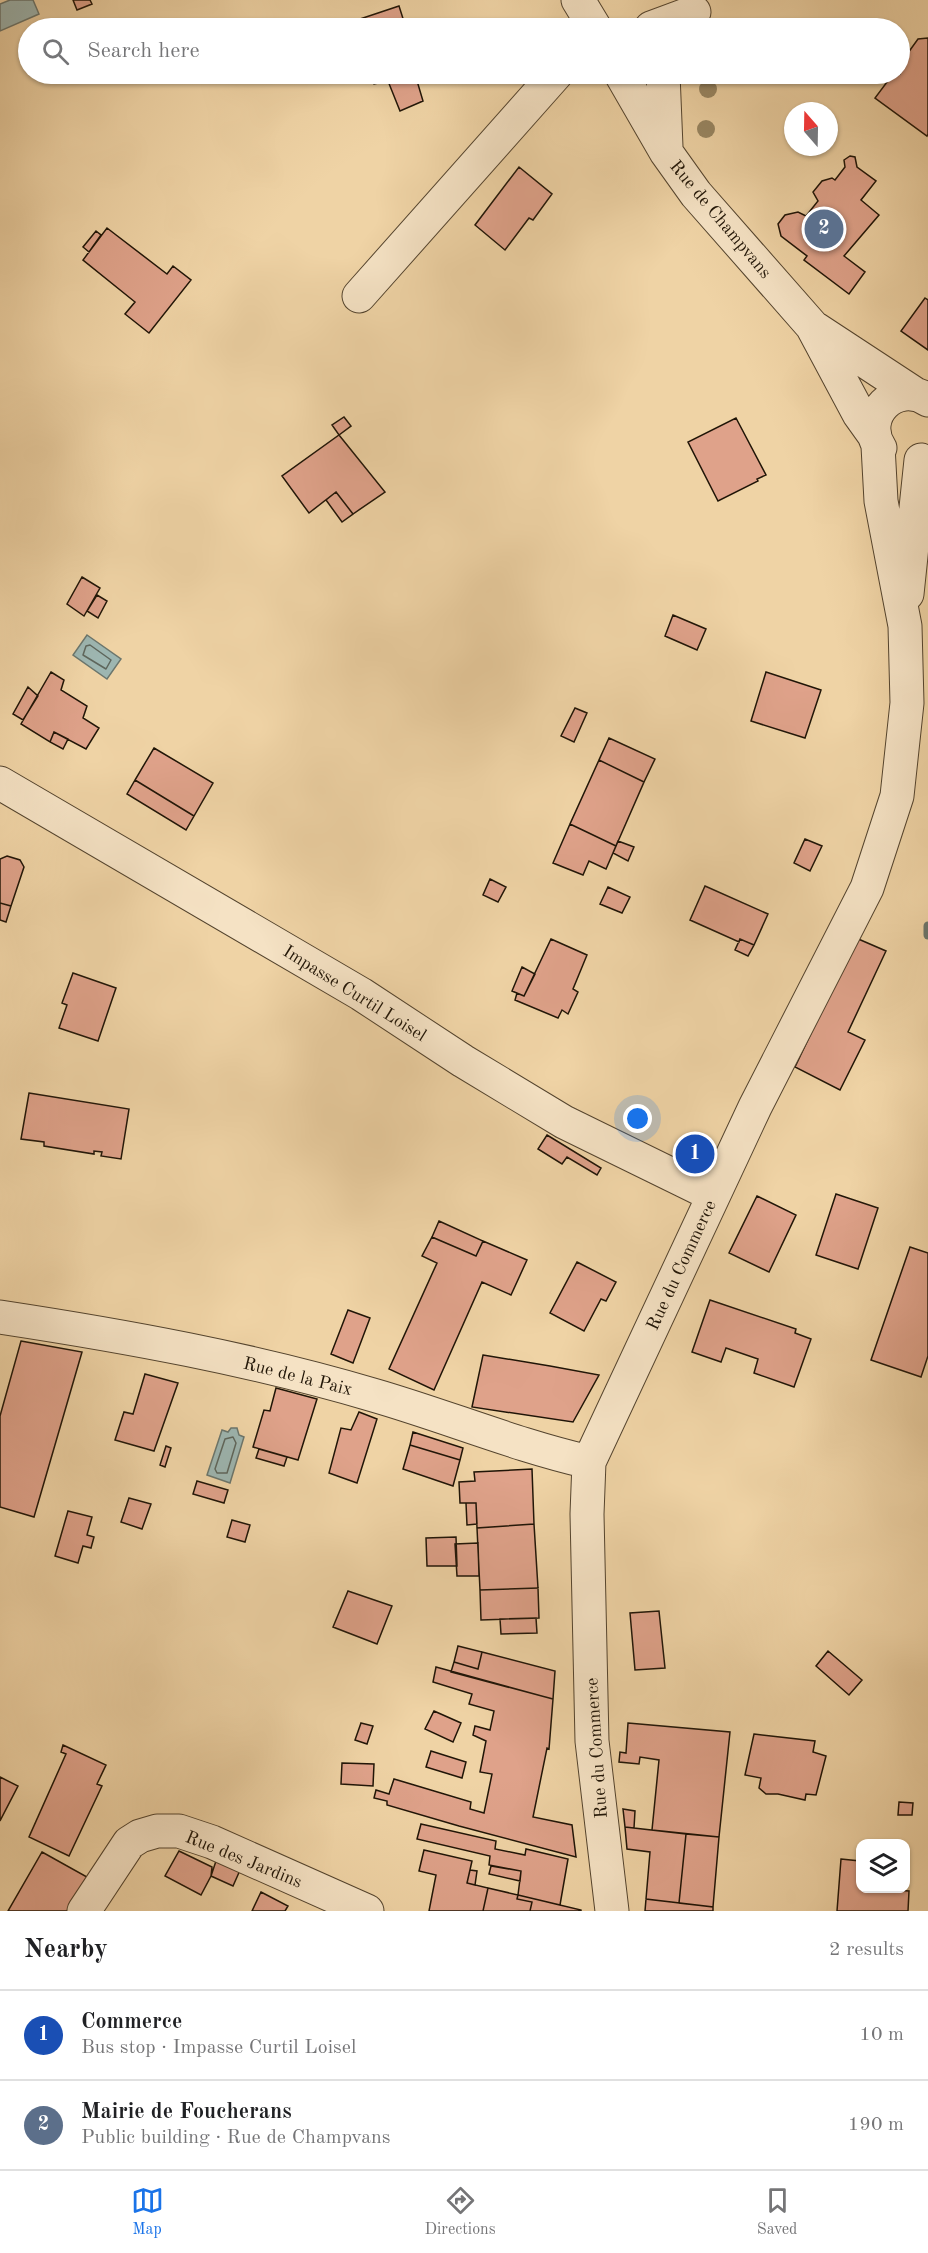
<!DOCTYPE html>
<meta charset="utf-8">
<style>
body{margin:0;font-family:"Old Standard TT",serif;background:#f6f6f6;color:#202124}
.controls{position:absolute;right:18px;bottom:18px;display:grid;overflow:hidden;border-radius:12px;box-shadow:0 2px 4px #0004}
.controls button{width:54px;height:54px;display:grid;place-items:center;padding:0;border:0;border-bottom:2px solid #e0e0e0;background:#fff;color:#202124;font:30px sans-serif}
.compass{position:absolute;left:784px;top:102px;width:54px;height:54px;border-radius:50%;background:#fff;box-shadow:0 2px 4px #0004;rotate:340deg}
.you{position:absolute;left:638px;top:1119px;width:21px;height:21px;margin:-15px;border:4px solid #fff;border-radius:50%;background:#1a73e8;box-shadow:0 0 0 9px #1a73e833}
.badge{display:grid;place-items:center;width:39px;height:39px;border-radius:50%;background:#1a73e8;color:#fff;font-size:20px;font-weight:700}
.pin{position:absolute;translate:-50% -50%;border:3px solid #fff;box-shadow:0 2px 6px #0006}
.list{margin:0;padding:0;list-style:none}
h2{display:flex;justify-content:space-between;align-items:center;height:78px;margin:0;padding:0 24px;font-size:26px}
h2 small{font-size:20px;font-weight:400;color:#757577}
.list li{display:grid;grid-template-columns:39px 1fr auto;gap:18px;align-items:center;box-sizing:border-box;height:90px;padding:0 24px;border-top:2px solid #e0e0e0}
.list b{display:block;font-size:22px;white-space:nowrap}
.list p{margin:0;font-size:20px;white-space:nowrap;color:#757577}
.list em{font-size:20px;font-style:normal;color:#757577}
.icon{flex:none;width:33px;height:33px;fill:none;stroke:currentColor;stroke-width:2;stroke-linecap:round;stroke-linejoin:round}
.map{position:relative;flex:none;width:928px;height:1911px;overflow:hidden}
.search{position:absolute;background:#fff;box-shadow:0 2px 4px #0004;left:18px;right:18px;top:18px;height:66px;display:flex;align-items:center;gap:15px;box-sizing:border-box;padding:0 21px;border-radius:33px;color:#757577;font-size:22px}
.sheet{height:258px;background:#fff}
nav{display:flex;justify-content:space-around;align-items:center;box-sizing:border-box;height:84px;border-top:2px solid #e0e0e0;background:#fff;font-size:16px;color:#757577}
nav a{display:grid;justify-items:center;gap:3px}
nav .on{color:#1a73e8}
.map>svg:first-child{display:block}
.water{fill:#9db6b1;stroke:#6b766d;stroke-width:1.5}
.lines{fill:none;stroke-linecap:round;stroke-linejoin:round}
.shore{stroke:#5e665c;stroke-width:1.5}
.stream{stroke:#6b766d;stroke-width:9}
.building{fill:#dfa28a;stroke:#201507;stroke-width:1.5}
.minor-casing{stroke:#54442e;stroke-width:35}
.minor{stroke:#f5e2c4;stroke-width:33}
.tree{fill:#988662}
.labels{text-anchor:middle;stroke-width:4.5;stroke-linejoin:round;paint-order:stroke}
.street-label{font-size:18px;fill:#201507;stroke:#f5e2c4}
</style>
<div class="map">
<svg width="928" height="1911" viewBox="0 0 928 1911">
<rect width="100%" height="100%" fill="#efd3a5"/>
<filter id="stains"><feTurbulence type="fractalNoise" baseFrequency=".00333" numOctaves="4"/><feColorMatrix values="0 0 0 0 .2 0 0 0 0 .09 0 0 0 0 .02 0 0 0 .5 -.17"/></filter>
<radialGradient id="worn" r=".72"><stop offset=".6" stop-color="#630" stop-opacity="0"/><stop offset="1" stop-color="#630" stop-opacity=".3"/></radialGradient>
<!-- water -->
<path class="water" d="M10,0H33L39,14L0,31V4Z
M87,635L121,659L107,679L73,655Z
M231,1428H237L239,1435L244,1437L230,1483L207,1475L222,1430L228,1432Z"/>
<g class="lines">
<!-- shore -->
<path class="shore" d="M90,645L111,660L106,669L83,655L86,646Z
M233,1437L236,1443L227,1473H217L215,1469L225,1439Z"/>
<!-- stream -->
<path class="stream" d="M928,926V935"/>
</g>
<!-- building -->
<path class="building" d="M73,0H90L92,4L77,10Z
M399,6L406,28H360L357,20Z
M928,38V134L927,136L875,98L893,74H900V64L918,39Z
M370,74H415L423,101L400,111L388,81L374,84Z
M850,156L855,157L857,167L876,181L861,200L879,215L844,256L865,272L849,294L804,260L807,256L781,236L778,224L785,215L798,212L806,216L818,201L813,192L822,181L832,178L835,180L845,167L844,160Z
M519,167L552,194L533,220L529,218L505,250L475,225Z
M107,228L167,274L173,266L191,280L149,333L125,314L135,302L83,260Z
M96,231L101,235L89,252L83,247Z
M925,298L928,300V350L901,331Z
M344,417L351,426L339,435L332,425Z
M736,418L766,475L757,479L758,481L718,501L688,442Z
M339,435L385,492L353,514L336,492L309,513L282,476Z
M336,492L353,514L342,522L326,500Z
M82,577L100,588L84,616L67,604Z
M97,595L107,601L98,618L87,611Z
M673,615L706,629L697,650L665,636Z
M51,672L64,680L61,690L87,706L83,718L99,728L86,749L54,732L50,742L21,724Z
M766,672L821,690L805,738L751,721Z
M28,687L38,696L23,720L13,714Z
M575,708L587,713L574,742L561,736Z
M54,732L68,739L63,749L50,742Z
M609,738L655,759L644,782L599,760Z
M154,748L213,783L194,816L135,780Z
M599,760L644,782L616,846L570,824Z
M135,780L194,816L186,830L127,794Z
M570,824L616,846L606,869L589,861L583,875L553,863Z
M805,839L822,846L810,871L794,863Z
M618,841L634,847L628,861L613,853Z
M7,856L20,860L24,867L11,906L0,903V859Z
M490,879L506,887L498,902L483,895Z
M705,886L768,914L754,945L740,939L739,942L690,920Z
M608,887L630,897L622,913L600,904Z
M0,903L11,906L6,922L0,920Z
M856,938L886,951L848,1032L865,1040L840,1090L795,1067Z
M551,939L587,955L573,989L578,992L568,1014L562,1010L558,1018L515,1000L517,993L524,996Z
M740,939L754,945L748,956L735,950Z
M522,967L535,974L524,996L512,991Z
M73,973L116,988L98,1041L59,1028L67,1005L62,1003Z
M29,1093L129,1109L121,1159L101,1156L102,1152L94,1151V1154L44,1146V1142L21,1139Z
M547,1135L601,1168L597,1175L567,1157L562,1164L538,1149Z
M836,1194L878,1208L858,1269L816,1255Z
M757,1196L796,1215L769,1272L729,1253Z
M439,1221L483,1241L476,1256L432,1237Z
M432,1237L476,1256L483,1241L527,1260L511,1295L482,1282L434,1390L389,1369L437,1263L422,1256Z
M910,1247L928,1253V1356L921,1377L871,1360Z
M577,1262L616,1282L606,1301L601,1299L584,1331L550,1313Z
M710,1300L796,1329L795,1333L811,1339L794,1387L754,1373L758,1359L726,1348L721,1362L692,1352Z
M348,1310L370,1318L353,1363L331,1354Z
M21,1341L82,1352L34,1517L0,1507V1416Z
M483,1355L550,1366L599,1375L573,1422L472,1407Z
M145,1374L178,1383L154,1451L115,1440L124,1412L133,1414Z
M276,1388L317,1399L298,1460L253,1447L264,1410L270,1411Z
M359,1412L377,1419L357,1483L329,1473L341,1428L351,1430Z
M413,1432L463,1448L460,1460L410,1445Z
M410,1445L460,1460L453,1486L403,1469Z
M166,1446L171,1448L165,1467L160,1465Z
M259,1449L287,1457L284,1466L256,1458Z
M532,1469L534,1524L477,1528L476,1503H460L459,1482L475,1481L474,1472Z
M197,1481L228,1490L224,1503L193,1494Z
M129,1498L151,1504L142,1529L121,1522Z
M466,1503H476L477,1524L467,1525Z
M68,1511L92,1517L87,1535L94,1537L91,1548L83,1546L78,1563L55,1556Z
M232,1520L250,1525L245,1542L227,1537Z
M534,1524L538,1588L480,1590L477,1528Z
M456,1537L457,1566H427L426,1538Z
M478,1543L479,1576H457L455,1544Z
M538,1588L539,1618L481,1620L480,1590Z
M348,1591L392,1606L377,1644L333,1627Z
M659,1611L665,1668L635,1670L630,1613Z
M536,1618L537,1633L501,1634L500,1619Z
M458,1646L482,1652L478,1669L454,1662Z
M828,1651L862,1680L849,1695L816,1666Z
M482,1652L555,1671L553,1699L451,1672L454,1662L478,1669Z
M436,1667L553,1699L549,1749L547,1748L533,1817L572,1825L576,1857L459,1826L387,1805V1801L374,1798L376,1790L389,1794L394,1779L471,1802L470,1809L484,1813L492,1774L480,1772L486,1741L473,1735L475,1726L490,1730L494,1711L469,1704L472,1694L433,1682Z
M434,1711L461,1723L453,1742L425,1729Z
M361,1723L373,1726L367,1744L355,1740Z
M628,1723L730,1732L719,1837L652,1830L659,1760L640,1757L639,1764L619,1762L620,1752L626,1753Z
M754,1734L815,1741L813,1752L826,1756L816,1795L806,1794L805,1800L778,1794H766L759,1788L761,1778L745,1775Z
M63,1745L106,1765L97,1784L102,1786L69,1856L29,1837L66,1754L61,1752Z
M431,1751L466,1762L462,1778L426,1767Z
M342,1763L374,1764L373,1786L341,1784Z
M0,1777L18,1786L0,1821Z
M899,1802L913,1803L912,1815H898Z
M623,1809L635,1811L634,1828L625,1827Z
M421,1824L496,1841L495,1849L525,1855L526,1849L568,1859L560,1905L518,1895L521,1871L489,1865L490,1856L417,1839Z
M625,1827L686,1834L679,1903L646,1899L650,1852L627,1849Z
M686,1834L719,1837L713,1907L679,1903Z
M424,1850L472,1861L467,1883L488,1888L483,1911H429L436,1875L419,1871Z
M179,1851L212,1867L211,1876L201,1895L165,1876Z
M42,1852L87,1877L67,1911H8Z
M217,1858L241,1868L233,1886L211,1876Z
M841,1859L860,1861V1888L909,1891L908,1911H837Z
M491,1866L521,1871L520,1881L489,1874Z
M470,1870L477,1871L475,1885L467,1883Z
M488,1888L518,1895L517,1899L532,1902L530,1911H483Z
M261,1892L288,1906L285,1911H252Z
M518,1895L581,1910V1911H530L532,1902L517,1899Z
M646,1899L713,1907V1911H645Z"/>
<g class="lines">
<defs>
<path id="minor" d="M578,0L595,28
M651,28L694,12
M621,74L666,152L696,194L812,326L859,414L874,435
M663,74L666,147
M359,296L556,74
M816,329L915,394
M880,448C859,416 896,379 928,400
M907,594L921,460
M0,783L361,994L463,1061L564,1122L713,1195
M0,1317C125,1336 252,1359 373,1395C446,1416 515,1445 589,1462
M84,1911L129,1843L140,1836L157,1831H179L212,1842L367,1911
M612,1911L592,1741L587,1514L589,1462L755,1107L867,888L897,796L907,703L905,626L881,501L878,446"/>
</defs>
<!-- minor casing -->
<use href="#minor" class="minor-casing"/>
<!-- minor -->
<use href="#minor" class="minor"/>
</g>
<!-- trees -->
<g class="tree">
<circle cx="708" cy="89" r="9"/>
<circle cx="706" cy="129" r="9"/>
</g>
<g class="labels">
<!-- street labels -->
<g class="street-label">
<text transform="translate(721 219) rotate(50)" y="6">Rue de Champvans</text>
<text transform="translate(355 993) rotate(32)" y="6">Impasse Curtil Loisel</text>
<text transform="translate(681 1265) rotate(-65)" y="6">Rue du Commerce</text>
<text transform="translate(298 1376) rotate(14)" y="6">Rue de la Paix</text>
<text transform="translate(596 1748) rotate(-94)" y="6">Rue du Commerce</text>
<text transform="translate(244 1859) rotate(22)" y="6">Rue des Jardins</text>
</g>
</g>
<rect width="100%" height="100%" filter="url(#stains)"/>
<rect width="100%" height="100%" fill="url(#worn)"/>
</svg>
<div class="controls">
<button><svg class="icon" aria-label="layers" viewBox="0 0 24 24"><path d="M12 4l9 5-9 5-9-5zM3 14l9 5 9-5"/></svg></button>
</div>
<svg class="compass" viewBox="-18 -18 36 36"><path d="M0-13l5 13h-10z" fill="#e53935"/><path d="M0 13l5-13h-10z" fill="#757577"/></svg>
<div class="you"></div>
<div class="pin badge" style="left:695px;top:1154px;background:#1a4fb4">1</div>
<div class="pin badge" style="left:824px;top:229px;background:#5c6f8a">2</div>
<div class="search"><svg class="icon" aria-label="search" viewBox="0 0 24 24"><circle cx="10" cy="10" r="6"/><path d="M15 15l6 6"/></svg>Search here</div>
</div>
<section class="sheet">
<h2>Nearby<small>2 results</small></h2>
<ul class="list">
<li><span class="badge" style="background:#1a4fb4">1</span><div><b>Commerce</b><p>Bus stop · Impasse Curtil Loisel</p></div><em>10 m</em></li>
<li><span class="badge" style="background:#5c6f8a">2</span><div><b>Mairie de Foucherans</b><p>Public building · Rue de Champvans</p></div><em>190 m</em></li>
</ul>
</section>
<nav>
<a class="on"><svg class="icon" aria-label="map" viewBox="0 0 24 24"><path d="M3 6l6-2 6 2 6-2v14l-6 2-6-2-6 2zM9 4v14M15 6v14"/></svg>Map</a>
<a><svg class="icon" aria-label="directions" viewBox="0 0 24 24"><path d="M12 3l9 9-9 9-9-9zM9 14v-3h6M13 9l2 2-2 2"/></svg>Directions</a>
<a><svg class="icon" aria-label="saved" viewBox="0 0 24 24"><path d="M7 4h10v16l-5-4-5 4z"/></svg>Saved</a>
</nav>
